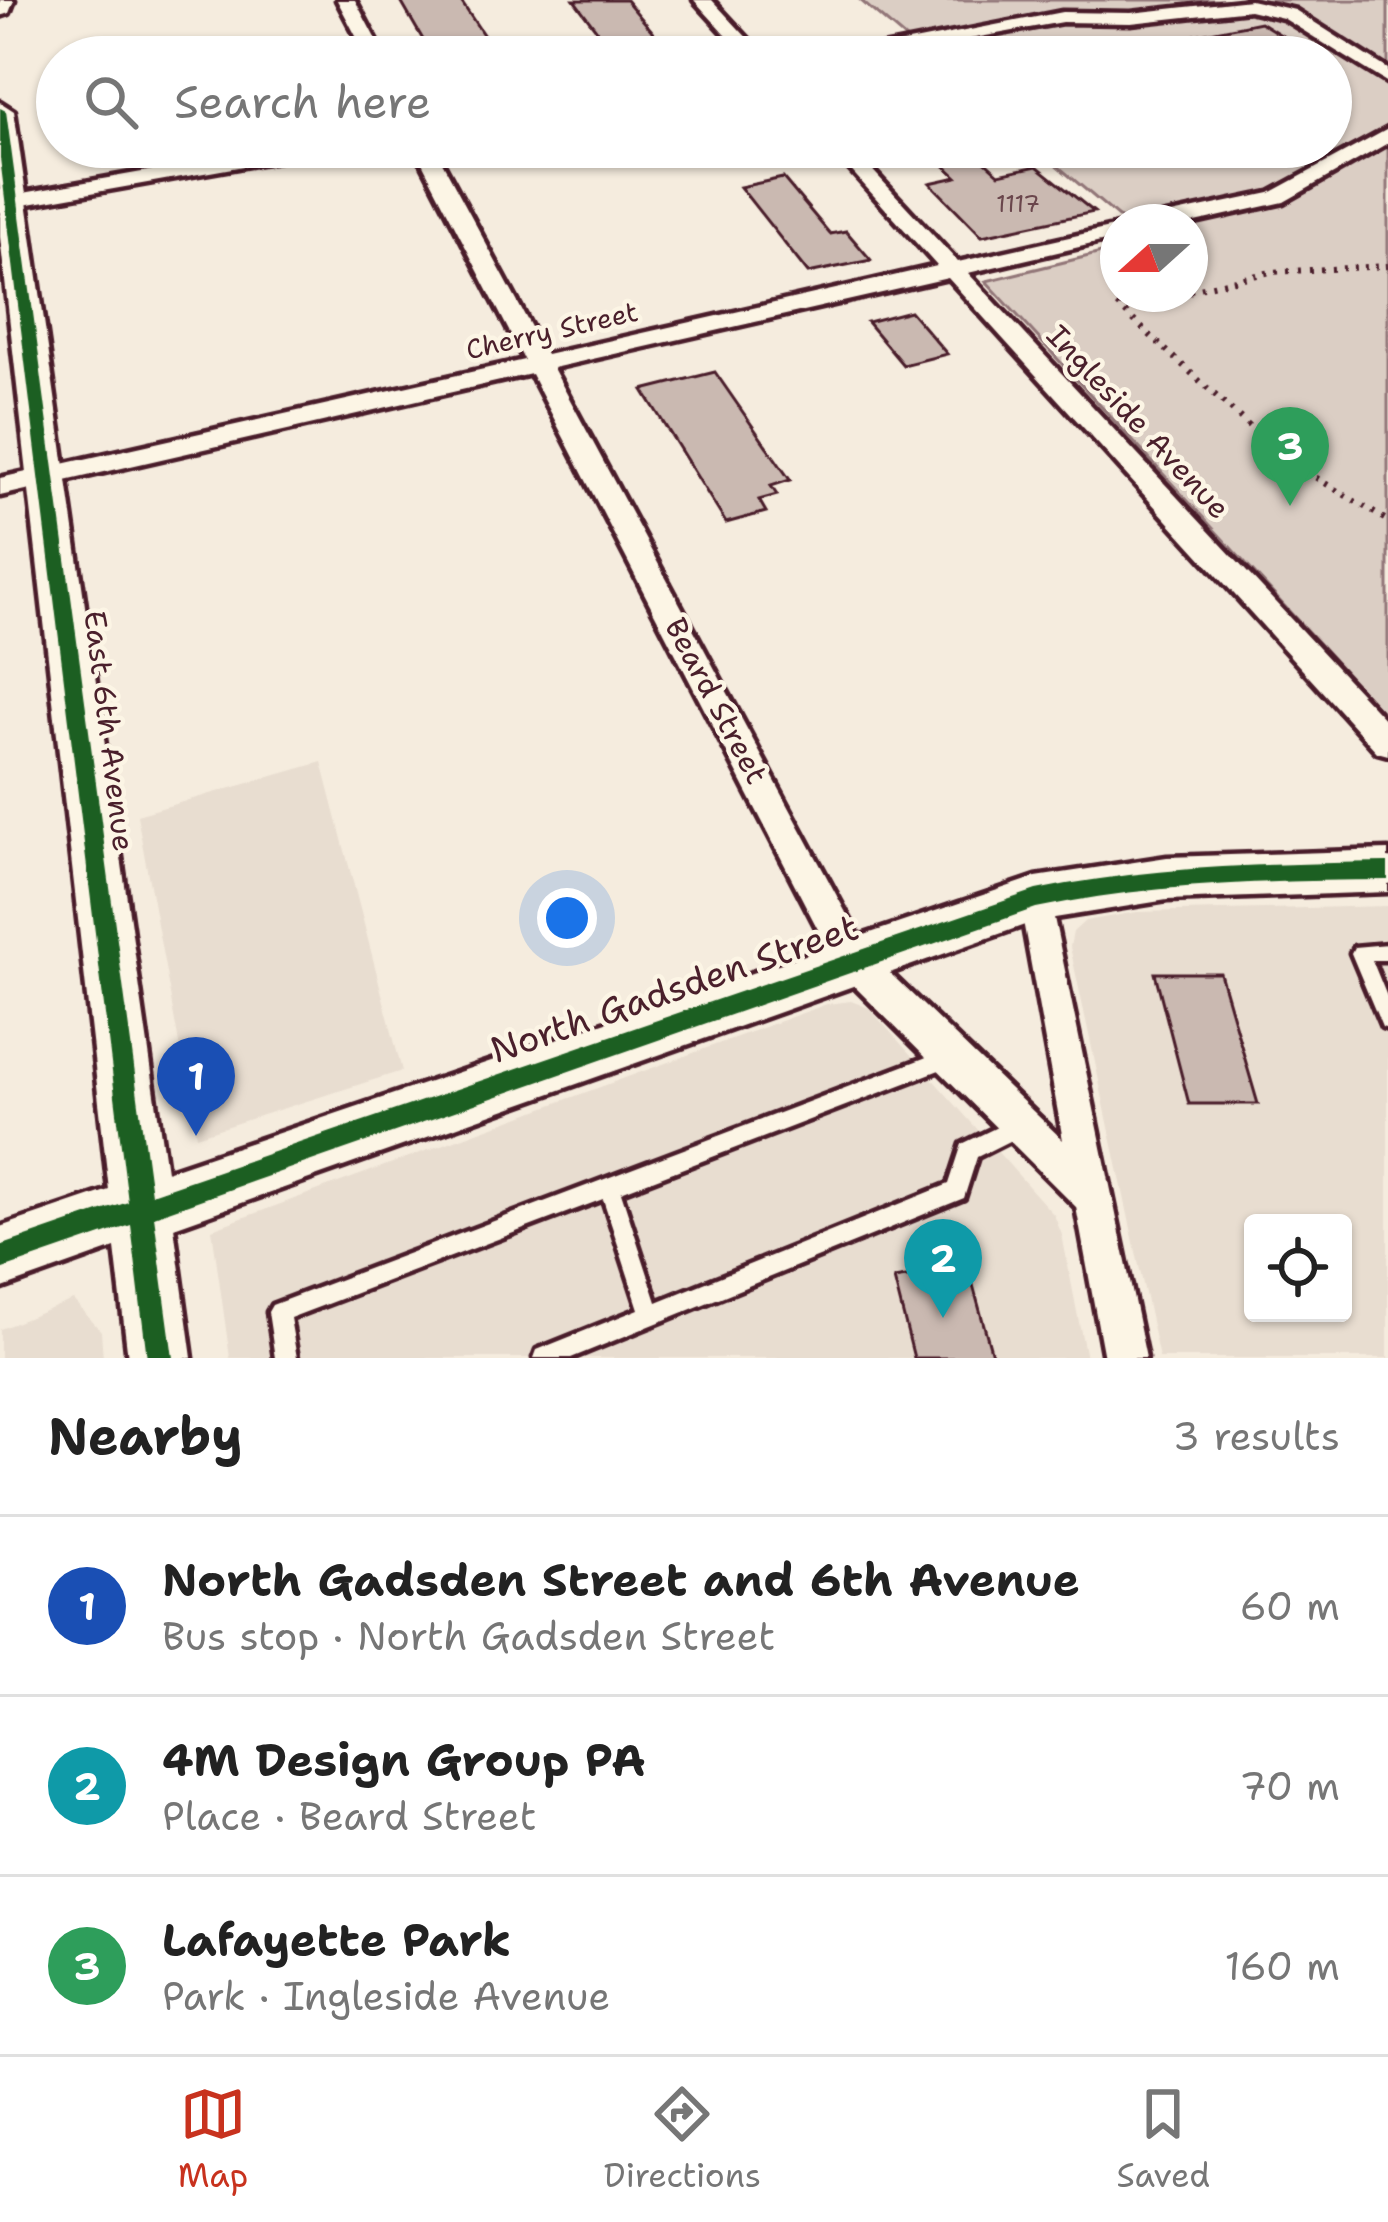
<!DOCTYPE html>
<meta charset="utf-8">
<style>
body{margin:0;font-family:"Shantell Sans",sans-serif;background:#f2f2f2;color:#222}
.controls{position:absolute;right:36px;bottom:36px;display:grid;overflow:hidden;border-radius:12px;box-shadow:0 3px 9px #0004}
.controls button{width:108px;height:108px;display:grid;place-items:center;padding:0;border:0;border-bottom:3px solid #e0e0e0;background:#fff;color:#222;font:60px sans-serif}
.compass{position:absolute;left:1100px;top:204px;width:108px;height:108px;border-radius:50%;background:#fff;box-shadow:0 3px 9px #0004;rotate:249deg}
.you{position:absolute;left:567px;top:918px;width:42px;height:42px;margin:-30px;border:9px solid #fff;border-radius:50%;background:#1a73e8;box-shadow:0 0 0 18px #1a73e833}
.badge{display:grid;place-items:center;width:78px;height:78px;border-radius:50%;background:#c8321e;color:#fff;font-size:39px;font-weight:700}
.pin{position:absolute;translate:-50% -99px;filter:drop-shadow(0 3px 6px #0008)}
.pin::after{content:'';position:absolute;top:63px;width:42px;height:36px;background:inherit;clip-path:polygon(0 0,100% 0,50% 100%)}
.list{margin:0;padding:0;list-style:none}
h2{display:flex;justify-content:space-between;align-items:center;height:156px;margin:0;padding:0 48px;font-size:51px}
h2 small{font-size:39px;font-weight:400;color:#767676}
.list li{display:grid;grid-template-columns:78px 1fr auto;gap:36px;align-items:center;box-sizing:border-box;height:180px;padding:0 48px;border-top:3px solid #e0e0e0}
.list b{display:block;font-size:45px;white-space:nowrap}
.list p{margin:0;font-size:39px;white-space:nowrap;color:#767676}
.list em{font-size:39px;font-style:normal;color:#767676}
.icon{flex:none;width:66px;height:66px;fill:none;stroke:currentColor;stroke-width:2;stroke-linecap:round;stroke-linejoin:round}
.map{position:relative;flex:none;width:1388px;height:1358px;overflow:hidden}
.search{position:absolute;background:#fff;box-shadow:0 3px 9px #0004;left:36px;right:36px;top:36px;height:132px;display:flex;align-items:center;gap:30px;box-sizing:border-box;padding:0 42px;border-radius:66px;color:#767676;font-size:45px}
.sheet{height:696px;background:#fff}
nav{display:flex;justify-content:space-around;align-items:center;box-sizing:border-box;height:168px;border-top:3px solid #e0e0e0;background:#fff;font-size:33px;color:#767676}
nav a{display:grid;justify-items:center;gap:6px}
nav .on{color:#c8321e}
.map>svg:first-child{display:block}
.built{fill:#e8ddd0;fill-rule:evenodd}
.green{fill:#dbcec4;stroke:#927678;stroke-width:3}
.building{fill:#cab9b1;stroke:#4a1f2b;stroke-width:3}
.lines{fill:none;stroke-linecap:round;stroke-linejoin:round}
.lane-casing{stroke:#4a1f2b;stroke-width:9}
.street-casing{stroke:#4a1f2b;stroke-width:9}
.secondary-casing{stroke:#4a1f2b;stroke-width:9}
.path{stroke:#4a1f2b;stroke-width:6;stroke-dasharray:3 8;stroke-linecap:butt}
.lane{fill:#fcf5e5;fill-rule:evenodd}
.street{fill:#fcf5e5;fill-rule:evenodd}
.secondary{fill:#fcf5e5;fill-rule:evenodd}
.cycleway-casing{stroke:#fcf5e5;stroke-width:8}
.cycleway{fill:#1b5e20;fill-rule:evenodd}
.labels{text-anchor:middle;stroke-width:9;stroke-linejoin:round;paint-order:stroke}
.number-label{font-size:24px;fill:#6a464c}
.far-street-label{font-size:27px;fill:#4a1f2b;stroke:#fcf5e5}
.street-label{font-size:30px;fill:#4a1f2b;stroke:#fcf5e5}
.near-street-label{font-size:36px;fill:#4a1f2b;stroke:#fcf5e5}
</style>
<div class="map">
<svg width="1388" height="1358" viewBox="0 0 1388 1358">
<rect width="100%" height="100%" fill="#f5ecde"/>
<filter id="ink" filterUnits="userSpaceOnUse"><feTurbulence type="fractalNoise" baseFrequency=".00833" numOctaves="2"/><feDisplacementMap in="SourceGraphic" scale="24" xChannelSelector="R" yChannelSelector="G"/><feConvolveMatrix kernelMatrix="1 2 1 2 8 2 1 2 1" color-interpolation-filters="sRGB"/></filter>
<g filter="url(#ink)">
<!-- built -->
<path class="built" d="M322,762L402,1071L196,1136L137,815Z
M1388,906V1358H1159L1070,947L1073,932L1085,921L1137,912ZM1253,1223H1343V1313H1253Z
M851,1001L869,1008L1054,1215L1062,1235L1086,1358H230L212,1229L827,1004Z
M73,1300L101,1331L103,1358H0V1329Z"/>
<!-- green -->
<path class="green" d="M860,0H1388V719L986,281L1118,249V294H1190V222H1124L1035,147H1331V57H927Z"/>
<!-- building -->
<path class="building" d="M400,0H460L488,42L443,52L429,50Z
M574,0H626L674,57H617Z
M1260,22L1316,57H1163L1161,42Z
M925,147H969L999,174L1037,166L1094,212L982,236L930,183L957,177Z
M783,178L830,234L846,231L871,260L808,273L740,187Z
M910,311L947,354L903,365L867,322Z
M715,372L790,480L771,486L777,495L759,500L766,512L726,523L643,390Z
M1155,973H1220L1258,1104H1189Z
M968,1267L993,1358H914L894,1279Z"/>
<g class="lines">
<defs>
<path id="lane" d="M1388,944V960H1372L1388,999V1029L1382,1027L1351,953L1354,947Z
M948,1049L955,1052L957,1058L955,1064L621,1192L657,1302L949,1184L962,1144L1020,1116L1027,1118L1030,1125L1027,1132L977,1157L964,1198L571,1358H534L537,1350L639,1309L603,1199L290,1318L297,1358H275L268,1312L272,1305Z"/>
<path id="street" d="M337,0H355L385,57H367Z
M694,0H712L765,57H746Z
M1250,0L1295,10L1388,69V83L1283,18L1249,10L1131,23L1062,22L871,57H832L1062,12L1131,13Z
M1388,129V143L1284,202L1190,223L1151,222L1162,216L1270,193Z
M283,147H327L317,153L12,207L2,201L12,195Z
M414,147H434L546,355L937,266L830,147H851L958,262L1118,226V238L968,273L1388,723V755L1377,752L948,278L553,368L866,950L1063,1140L1019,899L1024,889L1036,884L1048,889L1146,1358H1104L1076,1207L840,972L531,374L0,496V478L524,360Z"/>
<path id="secondary" d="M0,0H14L9,13L0,16Z
M0,102L14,111L166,1171L1036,877L1167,857L1388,850V892L1167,900L1036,921L174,1227L192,1358H128L115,1248L0,1289V1227L109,1190L0,237Z"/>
</defs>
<!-- lane casing -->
<use href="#lane" class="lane-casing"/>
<!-- street casing -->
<use href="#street" class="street-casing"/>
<!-- secondary casing -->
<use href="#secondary" class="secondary-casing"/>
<!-- path -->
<path class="path" d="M1190,290L1271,272L1388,266
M1117,305L1285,459L1388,521
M1119,305L1170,294"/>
<!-- lane -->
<use href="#lane" class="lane"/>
<!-- street -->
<use href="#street" class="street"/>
<!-- secondary -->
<use href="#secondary" class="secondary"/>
<defs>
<path id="cycleway" d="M0,108L6,111L151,1194L1036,890C1153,866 1269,864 1388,862V880C1269,881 1153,883 1036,908L154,1216L173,1358H147L131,1225L0,1270V1246L128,1202L0,158Z"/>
</defs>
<!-- cycleway casing -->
<use href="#cycleway" class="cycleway-casing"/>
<!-- cycleway -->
<use href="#cycleway" class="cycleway"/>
</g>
</g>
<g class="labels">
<!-- number labels -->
<g class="number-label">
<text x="1018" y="212">1117</text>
</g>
<!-- far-street labels -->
<g class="far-street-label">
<text transform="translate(552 331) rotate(-13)" y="9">Cherry Street</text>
</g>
<!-- street labels -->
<g class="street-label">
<text transform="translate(1138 422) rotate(47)" y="10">Ingleside Avenue</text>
<text transform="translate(716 701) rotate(62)" y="10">Beard Street</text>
<text transform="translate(109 731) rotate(83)" y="10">East 6th Avenue</text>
</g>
<!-- near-street labels -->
<g class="near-street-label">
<text transform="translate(674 988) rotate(-19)" y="13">North Gadsden Street</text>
</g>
</g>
</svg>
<div class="controls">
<button><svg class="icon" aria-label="locate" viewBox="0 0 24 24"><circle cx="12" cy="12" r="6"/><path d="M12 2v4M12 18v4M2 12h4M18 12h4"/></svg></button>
</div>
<svg class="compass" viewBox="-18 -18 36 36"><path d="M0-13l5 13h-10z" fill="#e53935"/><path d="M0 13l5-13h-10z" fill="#767676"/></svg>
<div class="you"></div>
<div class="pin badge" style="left:196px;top:1136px;background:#1a4fb4">1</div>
<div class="pin badge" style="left:943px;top:1318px;background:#0f9aa8">2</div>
<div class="pin badge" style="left:1290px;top:506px;background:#2e9e5b">3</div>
<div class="search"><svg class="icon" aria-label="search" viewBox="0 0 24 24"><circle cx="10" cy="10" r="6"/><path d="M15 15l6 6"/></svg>Search here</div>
</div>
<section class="sheet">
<h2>Nearby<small>3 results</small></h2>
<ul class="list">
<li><span class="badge" style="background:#1a4fb4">1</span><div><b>North Gadsden Street and 6th Avenue</b><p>Bus stop · North Gadsden Street</p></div><em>60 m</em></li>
<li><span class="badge" style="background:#0f9aa8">2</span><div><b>4M Design Group PA</b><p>Place · Beard Street</p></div><em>70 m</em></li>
<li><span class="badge" style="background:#2e9e5b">3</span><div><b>Lafayette Park</b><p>Park · Ingleside Avenue</p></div><em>160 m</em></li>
</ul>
</section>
<nav>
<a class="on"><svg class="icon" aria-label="map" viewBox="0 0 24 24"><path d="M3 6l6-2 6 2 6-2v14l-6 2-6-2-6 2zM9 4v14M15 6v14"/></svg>Map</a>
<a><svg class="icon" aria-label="directions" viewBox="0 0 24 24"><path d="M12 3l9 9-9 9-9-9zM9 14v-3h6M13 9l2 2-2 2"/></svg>Directions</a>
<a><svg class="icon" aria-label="saved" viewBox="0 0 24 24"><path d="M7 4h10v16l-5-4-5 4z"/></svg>Saved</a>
</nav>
